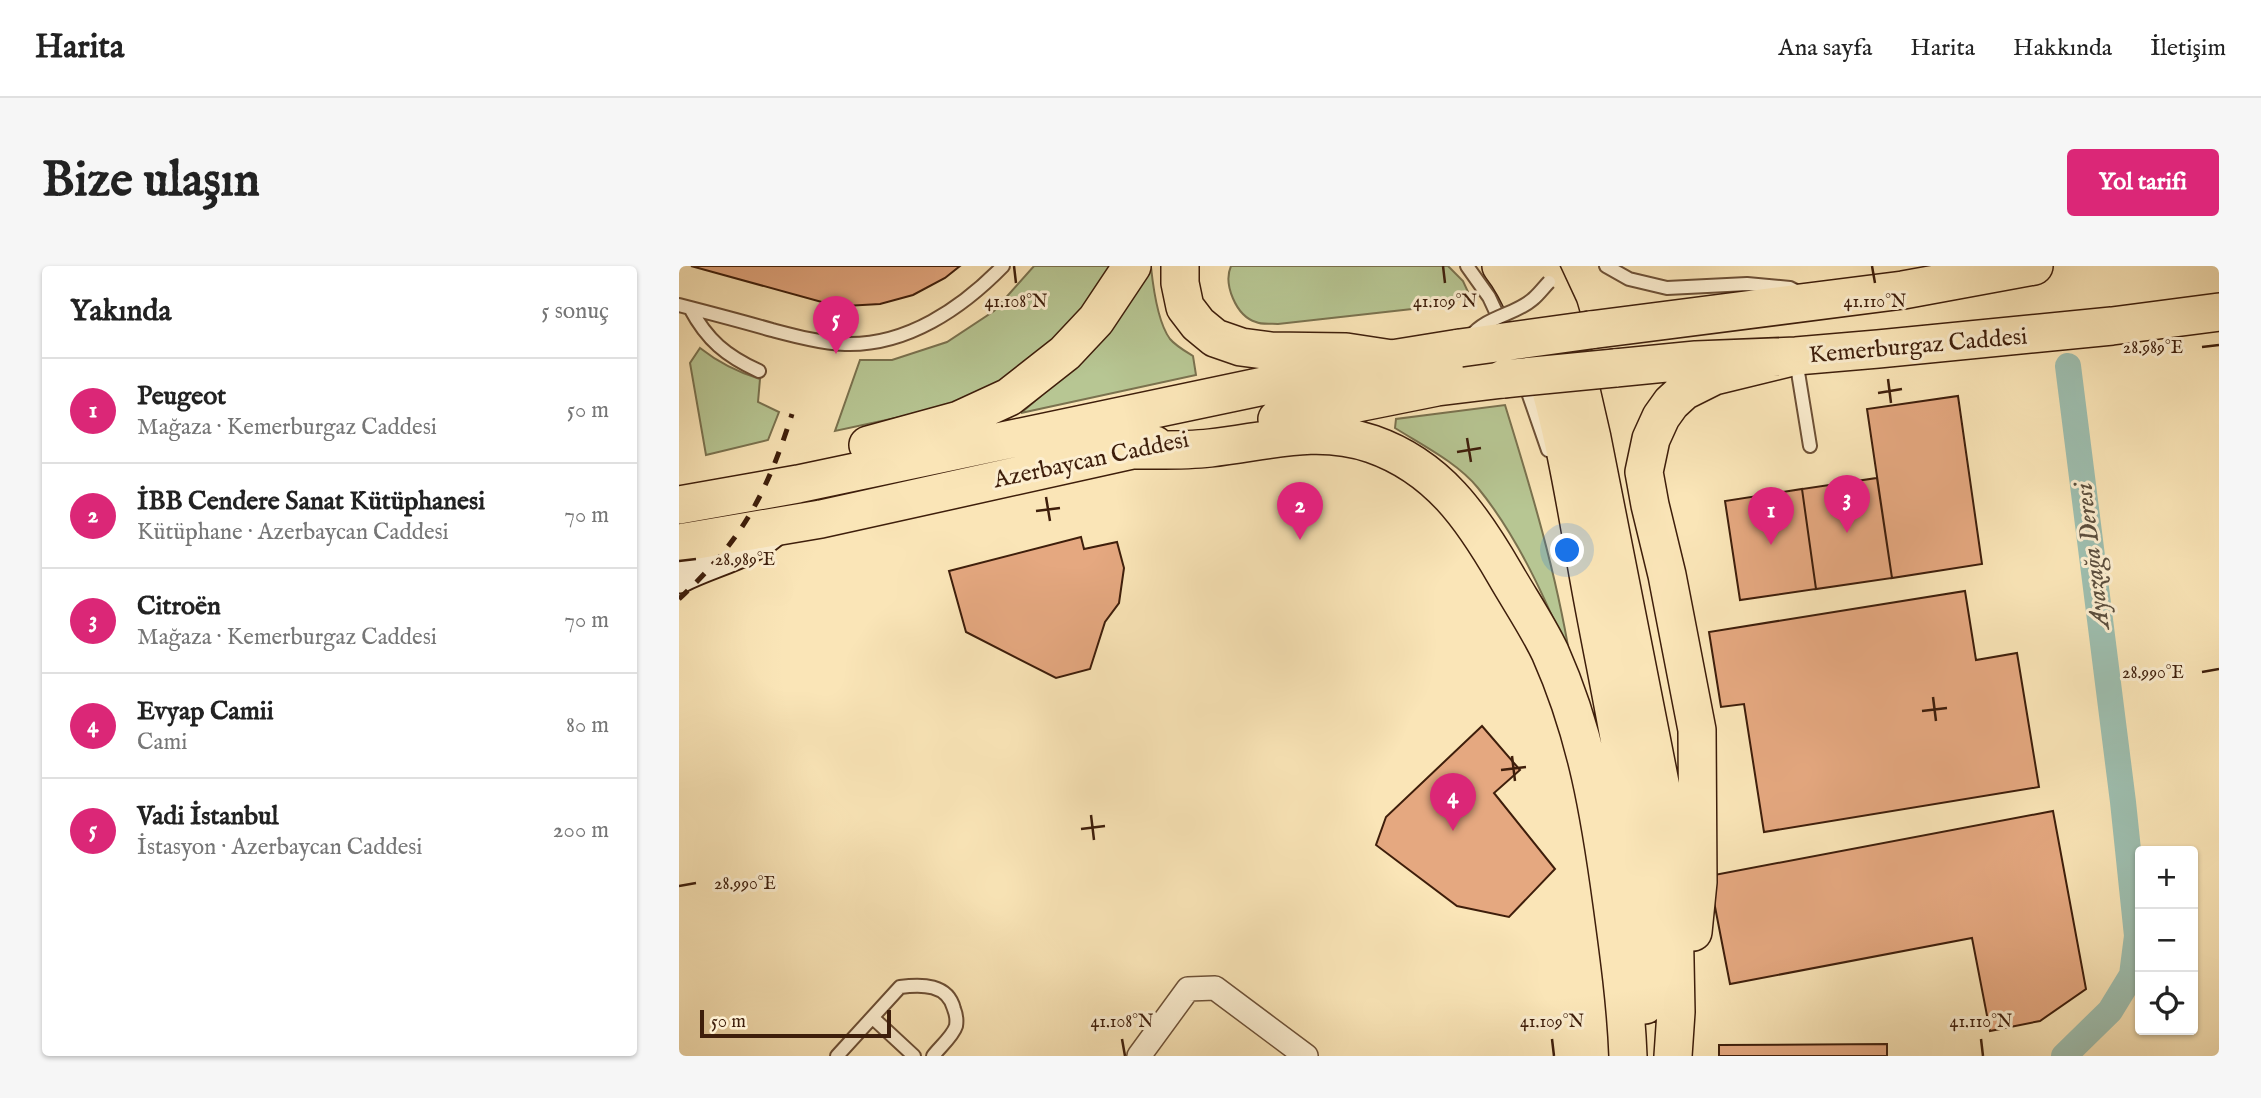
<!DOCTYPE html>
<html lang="tr">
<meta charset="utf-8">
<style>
body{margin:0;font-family:"IM FELL English",serif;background:#f6f6f6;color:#222}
.controls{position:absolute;right:21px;bottom:21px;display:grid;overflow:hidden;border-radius:7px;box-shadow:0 2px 5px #0004}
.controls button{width:63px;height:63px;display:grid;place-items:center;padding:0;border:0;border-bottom:2px solid #e0e0e0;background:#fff;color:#222;font:35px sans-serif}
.scale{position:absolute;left:21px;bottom:18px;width:191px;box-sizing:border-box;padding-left:7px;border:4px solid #3e1e0b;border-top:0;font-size:19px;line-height:24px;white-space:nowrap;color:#3e1e0b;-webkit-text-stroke:5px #fceed0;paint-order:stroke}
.you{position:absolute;left:889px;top:285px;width:24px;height:24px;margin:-18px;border:5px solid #fff;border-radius:50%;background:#1a73e8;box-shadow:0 0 0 10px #1a73e833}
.badge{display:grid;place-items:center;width:46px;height:46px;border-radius:50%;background:#db2777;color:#fff;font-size:23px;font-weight:700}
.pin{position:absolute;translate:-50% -58px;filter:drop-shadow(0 2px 4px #0008)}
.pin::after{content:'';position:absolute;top:37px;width:24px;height:21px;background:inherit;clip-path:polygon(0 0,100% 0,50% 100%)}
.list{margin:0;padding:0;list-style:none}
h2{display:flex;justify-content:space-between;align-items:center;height:91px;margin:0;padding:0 28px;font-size:30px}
h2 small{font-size:23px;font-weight:400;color:#767676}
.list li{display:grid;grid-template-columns:46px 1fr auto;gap:21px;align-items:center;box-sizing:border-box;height:105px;padding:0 28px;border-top:2px solid #e0e0e0}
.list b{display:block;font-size:26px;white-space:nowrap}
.list p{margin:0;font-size:23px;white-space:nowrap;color:#767676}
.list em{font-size:23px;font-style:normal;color:#767676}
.icon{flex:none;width:38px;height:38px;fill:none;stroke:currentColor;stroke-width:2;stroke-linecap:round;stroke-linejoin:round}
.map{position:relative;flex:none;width:1540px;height:790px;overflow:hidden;border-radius:7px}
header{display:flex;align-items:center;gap:42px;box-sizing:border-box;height:98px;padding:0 35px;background:#fff;border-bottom:2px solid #e0e0e0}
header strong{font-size:33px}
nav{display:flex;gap:38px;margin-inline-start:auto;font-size:24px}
.intro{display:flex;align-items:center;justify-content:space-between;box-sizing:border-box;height:168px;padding:0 42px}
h1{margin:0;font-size:49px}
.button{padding:18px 32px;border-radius:7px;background:#db2777;color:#fff;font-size:24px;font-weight:700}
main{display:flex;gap:42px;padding:0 42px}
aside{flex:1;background:#fff;border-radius:7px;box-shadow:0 2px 5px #0004}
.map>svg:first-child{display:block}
.green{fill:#b7c693;stroke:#7a724f;stroke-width:2}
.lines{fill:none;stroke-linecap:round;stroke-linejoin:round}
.canal{stroke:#9ebfb0;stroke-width:26}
.building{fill:#e5a880;stroke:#3e1e0b;stroke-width:2}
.lane-casing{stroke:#6d5036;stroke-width:16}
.street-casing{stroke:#6d5036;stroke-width:26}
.secondary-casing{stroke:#3e1e0b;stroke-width:37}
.primary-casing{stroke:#3e1e0b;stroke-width:40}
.lane{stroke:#fceed0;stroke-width:12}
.street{stroke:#fceed0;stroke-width:23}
.secondary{stroke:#fceed0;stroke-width:33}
.primary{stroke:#fae5b7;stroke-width:37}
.rail{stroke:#3e1e0b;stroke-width:5;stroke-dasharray:12 12;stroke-linecap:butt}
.lane-bridge-casing{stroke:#6d5036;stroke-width:16;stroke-linecap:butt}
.primary-bridge-casing{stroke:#3e1e0b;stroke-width:40;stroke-linecap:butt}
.lane-bridge{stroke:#fceed0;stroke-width:12}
.primary-bridge{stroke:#fae5b7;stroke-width:37}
.ticks{fill:none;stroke:#3e1e0b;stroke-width:2.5}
.labels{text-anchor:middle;stroke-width:6;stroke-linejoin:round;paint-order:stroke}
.street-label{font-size:24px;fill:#3e1e0b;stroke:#fceed0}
.water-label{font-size:26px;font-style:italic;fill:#5b4e3d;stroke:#fceed0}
.ticks-label{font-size:18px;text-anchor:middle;fill:#3e1e0b;stroke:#fceed0;stroke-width:6;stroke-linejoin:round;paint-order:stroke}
</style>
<header>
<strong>Harita</strong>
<nav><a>Ana sayfa</a><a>Harita</a><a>Hakkında</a><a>İletişim</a></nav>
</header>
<div class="intro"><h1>Bize ulaşın</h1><a class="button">Yol tarifi</a></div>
<main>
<aside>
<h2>Yakında<small>5 sonuç</small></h2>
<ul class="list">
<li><span class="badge">1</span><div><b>Peugeot</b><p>Mağaza · Kemerburgaz Caddesi</p></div><em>50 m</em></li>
<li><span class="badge">2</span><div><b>İBB Cendere Sanat Kütüphanesi</b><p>Kütüphane · Azerbaycan Caddesi</p></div><em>70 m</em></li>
<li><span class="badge">3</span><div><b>Citroën</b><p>Mağaza · Kemerburgaz Caddesi</p></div><em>70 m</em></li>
<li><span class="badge">4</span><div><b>Evyap Camii</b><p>Cami</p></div><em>80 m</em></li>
<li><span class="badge">5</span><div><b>Vadi İstanbul</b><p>İstasyon · Azerbaycan Caddesi</p></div><em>200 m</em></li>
</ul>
</aside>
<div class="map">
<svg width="1540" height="790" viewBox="0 0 1540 790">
<rect width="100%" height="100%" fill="#fae5b7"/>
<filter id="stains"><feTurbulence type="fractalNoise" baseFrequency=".00286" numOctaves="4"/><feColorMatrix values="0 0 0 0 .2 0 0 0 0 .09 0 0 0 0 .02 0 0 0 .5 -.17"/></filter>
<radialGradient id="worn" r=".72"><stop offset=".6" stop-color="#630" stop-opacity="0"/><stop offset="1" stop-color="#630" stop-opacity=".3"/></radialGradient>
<!-- green -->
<path class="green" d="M355,0H434L395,56L330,111L263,142L156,165L181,94H213L268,76L315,45Z
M552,0H769L784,15L790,28L769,39L599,58C593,57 583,59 577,56C557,50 544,18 552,0Z
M472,1C474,20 479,57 491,73C497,80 506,85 514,90L517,109L342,147C390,107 440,55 472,1Z
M21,82C40,97 58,106 81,113L79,136L100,146L89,174L27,189L11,97Z
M826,139C852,223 877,306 891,392C867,334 839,271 799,222C779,197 743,179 716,162L717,153Z"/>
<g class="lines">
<!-- canal -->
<path class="canal" d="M1385,790L1431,745L1453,709L1458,670L1444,536L1389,100"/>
</g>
<!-- building -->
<path class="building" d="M12,0H281L266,12L234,29L201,38L166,40L150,38Z
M1279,130L1303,298L1213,312L1188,143Z
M1198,212L1213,312L1137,323L1123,223Z
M1123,223L1137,323L1061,334L1046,235Z
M402,271L405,283L438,276L445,302L440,337L426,356L411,403L377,412L287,366L270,305Z
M1286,325L1297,394L1338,387L1360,521L1085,566L1065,438L1042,441L1030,366Z
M803,460L841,504L815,527L876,603L830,651L778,640L697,579L707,551Z
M1374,545L1407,723L1361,755L1311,765L1293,672L1051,718L1030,610Z
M1208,778V790H1040V779Z"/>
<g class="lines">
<defs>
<path id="lane" d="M788,0L810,31L823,59
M927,0L950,13L988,22L1068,18L1111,22L1117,25
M0,39C31,47 62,55 93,64C116,70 142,77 166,78C228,80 283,42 324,0
M11,42C28,74 47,90 80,105
M1117,94L1131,180
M845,115L869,184
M194,752L235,790
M158,790L221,721C243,718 269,718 275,743C277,748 278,754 277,760C274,770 260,782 254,790"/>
<path id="street" d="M460,790L509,723L536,722L627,790"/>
<path id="secondary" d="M0,310C33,293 70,287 97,261"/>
<path id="primary" d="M501,0V17L506,41L519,58L536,72L562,81L592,85L667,86L713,93L781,82
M822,0C844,28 854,63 864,97C888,175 899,255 914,335C939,469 971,602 966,739
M860,0L880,43L896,98L913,172L983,527L995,645L997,746L994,790
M911,64L1224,24L1355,0
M936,102L1017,94L1117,90L1199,83L1433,60L1540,46
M598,153L758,121L824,113
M189,179L280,154L330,131L386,87L417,54L453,0
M452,184C478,184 505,185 531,182C587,176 637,159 693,178C759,201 793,251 826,308C841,334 858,359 871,386C908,469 921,549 933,637C940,688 947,739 949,790
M0,239L119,218L713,93
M0,277L142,253L476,179
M1014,666L1019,616L1018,464L988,309L971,239L965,206L972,173L982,151L992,137L1005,125L1035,110L1117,90"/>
</defs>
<!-- lane casing -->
<use href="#lane" class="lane-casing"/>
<!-- street casing -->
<use href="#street" class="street-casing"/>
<!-- secondary casing -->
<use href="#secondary" class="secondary-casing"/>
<!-- primary casing -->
<use href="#primary" class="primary-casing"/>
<!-- lane -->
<use href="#lane" class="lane"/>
<!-- street -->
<use href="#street" class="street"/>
<!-- secondary -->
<use href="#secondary" class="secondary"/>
<!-- primary -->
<use href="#primary" class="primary"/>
<!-- rail -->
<path class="rail" d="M0,333C63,274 87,230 113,148"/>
<defs>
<path id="lane-bridge" d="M791,71C808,50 836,49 854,33C860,28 865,21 870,16"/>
<path id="primary-bridge" d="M781,82L911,64
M824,113L936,102"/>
</defs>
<!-- lane-bridge casing -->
<use href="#lane-bridge" class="lane-bridge-casing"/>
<!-- primary-bridge casing -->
<use href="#primary-bridge" class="primary-bridge-casing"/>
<!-- lane-bridge -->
<use href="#lane-bridge" class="lane-bridge"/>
<!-- primary-bridge -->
<use href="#primary-bridge" class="primary-bridge"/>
</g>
<!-- ticks -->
<path class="ticks" d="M335,0L337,17M764,0L766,17M1193,0L1196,17M1523,81L1540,79M1209,113L1212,137M1199,127L1223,123M788,172L792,196M778,186L802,182M367,231L371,255M357,245L381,242M0,295L17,293M1523,406L1540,403M1254,431L1257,455M1243,445L1268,442M833,490L836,515M822,504L847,501M412,549L415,574M402,563L426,560M0,620L17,617M443,773L446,790M873,773L875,790M1302,773L1304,790"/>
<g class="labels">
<!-- street labels -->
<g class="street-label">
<text transform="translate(1239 79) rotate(-5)" y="8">Kemerburgaz Caddesi</text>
<text transform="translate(412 193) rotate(-12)" y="8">Azerbaycan Caddesi</text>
</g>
<!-- water labels -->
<g class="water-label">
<text transform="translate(1412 290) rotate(-97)" y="9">Ayazağa Deresi</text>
</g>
</g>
<g class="ticks-label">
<text x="337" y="41">41.108°N</text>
<text x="766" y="41">41.109°N</text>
<text x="1196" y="41">41.110°N</text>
<text x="1474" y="87">28.989°E</text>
<text x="66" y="299">28.989°E</text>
<text x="1474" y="412">28.990°E</text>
<text x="66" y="623">28.990°E</text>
<text x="443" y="761">41.108°N</text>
<text x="873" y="761">41.109°N</text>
<text x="1302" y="761">41.110°N</text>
</g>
<rect width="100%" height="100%" filter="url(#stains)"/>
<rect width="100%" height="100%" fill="url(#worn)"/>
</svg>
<div class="controls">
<button>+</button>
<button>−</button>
<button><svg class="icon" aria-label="locate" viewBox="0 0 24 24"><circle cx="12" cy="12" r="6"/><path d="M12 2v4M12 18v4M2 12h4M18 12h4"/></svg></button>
</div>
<div class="scale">50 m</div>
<div class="you"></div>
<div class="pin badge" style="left:1092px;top:279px">1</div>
<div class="pin badge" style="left:621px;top:274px">2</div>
<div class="pin badge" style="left:1168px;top:267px">3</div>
<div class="pin badge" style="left:774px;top:565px">4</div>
<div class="pin badge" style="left:157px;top:88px">5</div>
</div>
</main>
